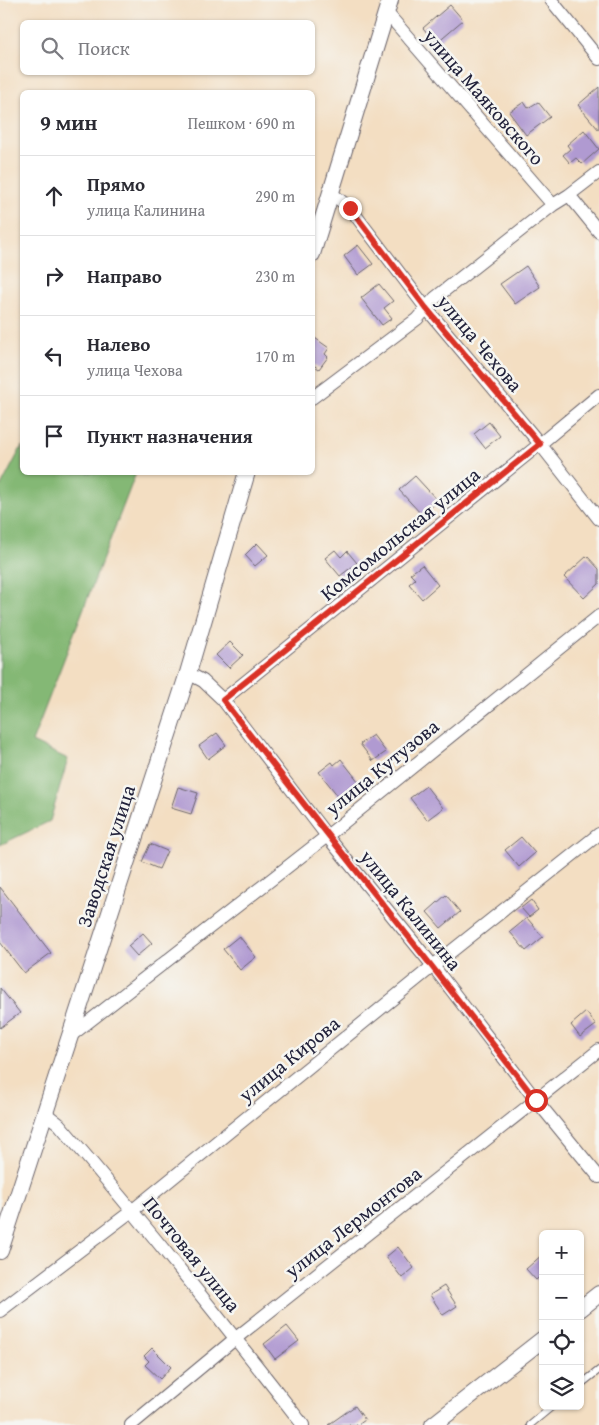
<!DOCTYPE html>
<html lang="ru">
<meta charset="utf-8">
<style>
body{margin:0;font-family:"Gentium Book Plus",serif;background:#f7f7f7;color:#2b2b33}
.controls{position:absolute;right:15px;bottom:15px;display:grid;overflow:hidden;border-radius:8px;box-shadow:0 1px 4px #0004}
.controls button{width:45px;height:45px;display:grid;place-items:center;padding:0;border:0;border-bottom:1px solid #e1e1e2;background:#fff;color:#2b2b33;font:25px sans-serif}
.stop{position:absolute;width:15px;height:15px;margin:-11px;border:4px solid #d93025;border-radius:50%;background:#fff}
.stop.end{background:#d93025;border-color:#fff;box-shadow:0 1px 5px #0008}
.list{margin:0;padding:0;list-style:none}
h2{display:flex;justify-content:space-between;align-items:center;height:65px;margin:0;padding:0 20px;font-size:21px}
h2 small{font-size:16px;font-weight:400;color:#7c7c81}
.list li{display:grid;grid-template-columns:32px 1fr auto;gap:15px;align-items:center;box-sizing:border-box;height:80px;padding:0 20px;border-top:1px solid #e1e1e2}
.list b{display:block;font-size:19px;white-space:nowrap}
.list p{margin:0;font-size:16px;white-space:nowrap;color:#7c7c81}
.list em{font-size:16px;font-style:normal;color:#7c7c81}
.icon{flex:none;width:28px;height:28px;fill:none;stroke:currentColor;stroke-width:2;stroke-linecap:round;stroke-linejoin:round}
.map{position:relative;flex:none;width:599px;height:1425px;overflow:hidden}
.search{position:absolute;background:#fff;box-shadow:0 1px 4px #0004;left:20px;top:20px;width:295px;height:55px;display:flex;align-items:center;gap:12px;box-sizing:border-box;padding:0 18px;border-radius:8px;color:#7c7c81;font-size:19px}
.panel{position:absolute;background:#fff;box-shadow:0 1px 4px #0004;left:20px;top:90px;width:295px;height:385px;border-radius:8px}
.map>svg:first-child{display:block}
.forest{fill:#84b874;stroke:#536d58}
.building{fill:#b09ad1}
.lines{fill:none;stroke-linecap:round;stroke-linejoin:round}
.service-casing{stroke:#6b646a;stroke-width:8}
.minor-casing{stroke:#6b646a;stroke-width:14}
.tertiary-casing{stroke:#6b646a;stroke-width:18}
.service{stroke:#fff;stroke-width:6}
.minor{stroke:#fff;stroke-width:12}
.tertiary{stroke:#fff;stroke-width:16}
.route{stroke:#d93025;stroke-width:6}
.labels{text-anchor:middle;stroke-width:5;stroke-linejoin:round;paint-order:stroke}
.street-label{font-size:20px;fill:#22223b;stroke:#f6f6f2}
</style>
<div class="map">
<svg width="599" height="1425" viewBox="0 0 599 1425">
<rect width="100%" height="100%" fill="#f6f6f2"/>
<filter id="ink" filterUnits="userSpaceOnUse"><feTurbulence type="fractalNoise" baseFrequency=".02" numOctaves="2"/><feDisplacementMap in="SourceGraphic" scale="10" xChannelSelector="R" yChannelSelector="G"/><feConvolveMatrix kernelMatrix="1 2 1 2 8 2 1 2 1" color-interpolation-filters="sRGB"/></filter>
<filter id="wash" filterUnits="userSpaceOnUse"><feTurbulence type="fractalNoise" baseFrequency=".0096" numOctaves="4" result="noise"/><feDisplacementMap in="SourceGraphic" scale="20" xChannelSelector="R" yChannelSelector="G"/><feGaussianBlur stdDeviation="1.12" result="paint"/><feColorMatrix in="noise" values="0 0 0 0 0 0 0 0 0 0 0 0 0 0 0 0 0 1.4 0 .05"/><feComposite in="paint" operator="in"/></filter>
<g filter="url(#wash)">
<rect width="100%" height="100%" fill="#f3dec2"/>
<!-- forest -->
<path class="forest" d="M22,446V472L136,473L32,742L68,759L50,821L0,845V488Z"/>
<g id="blocks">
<!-- building -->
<path class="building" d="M450,5L463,20L436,43L423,28Z
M599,87V130L578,105Z
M524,102L528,108L538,102L550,117L526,135L509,112Z
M584,130L599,149L582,164L576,158L570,163L563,155L570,149L567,145Z
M358,245L373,264L358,275L344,256Z
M526,266L540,287L515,304L500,284Z
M379,284L393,301L384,308L392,318L382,325L361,298Z
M312,336L329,348L325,354L328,357L319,369L312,364Z
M489,422L500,436L485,448L474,434Z
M415,476L438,501L422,515L399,490Z
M257,543L268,555L255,566L245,555Z
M335,550L341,557L347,551L357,563L340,576L325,558Z
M587,556L599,569V584L584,598L564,577Z
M422,565L438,585L422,599L409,584L415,579L410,574Z
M230,642L243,655L229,668L216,655Z
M217,733L226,745L208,759L199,746Z
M373,735L386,752L373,761L360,744Z
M341,759L362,786L342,801L319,772L332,762L334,765Z
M426,786L443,808L427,820L410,798Z
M178,787L198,793L191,814L171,808Z
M521,837L535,853L519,867L505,850Z
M150,844L167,851L159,869L142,862Z
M0,887L51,953L24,973L0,942Z
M446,895L460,912L441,928L427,912Z
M531,900L538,910L529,917L521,908Z
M527,918L543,937L526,951L510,932Z
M143,933L152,943L137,956L128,946Z
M239,936L256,957L240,970L223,949Z
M0,988L20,1013L0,1028Z
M586,1012L596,1025L580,1037L571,1025Z
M398,1247L414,1268L402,1278L386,1257Z
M543,1254V1274L536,1280L526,1269Z
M444,1286L457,1306L443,1315L430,1295Z
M287,1326L299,1341L275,1359L264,1344Z
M152,1348L171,1367L160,1379L145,1365L149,1361L144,1356Z
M355,1406L365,1420L358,1425H328Z"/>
</g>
</g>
<g filter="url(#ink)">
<use href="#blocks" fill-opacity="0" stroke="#6b646a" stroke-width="1"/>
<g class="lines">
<defs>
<path id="service" d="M580,1385L599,1370
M530,1425L553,1406"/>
<path id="minor" d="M551,0L599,59
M387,13L553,205
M331,193L350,208L426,308L540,444L599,519
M569,195L599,232
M312,398L417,319L435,298L553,205L569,195L599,172
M188,673L203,681L223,700L327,836L433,966L536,1100L599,1177
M223,700L540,444L599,395
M69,1037L327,836L599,616
M45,1113L59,1124C143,1222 224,1323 303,1425
M0,1311L133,1210L433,966L599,834
M131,1425L236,1338L599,1050"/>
<path id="tertiary" d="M312,254L390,0
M0,1251L188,673L247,472
M580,1309L599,1294
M433,1425L543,1339"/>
</defs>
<!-- service casing -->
<use href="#service" class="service-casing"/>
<!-- minor casing -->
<use href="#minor" class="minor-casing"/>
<!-- tertiary casing -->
<use href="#tertiary" class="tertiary-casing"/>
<!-- service -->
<use href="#service" class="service"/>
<!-- minor -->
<use href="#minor" class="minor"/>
<!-- tertiary -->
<use href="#tertiary" class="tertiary"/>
</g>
</g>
<g class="lines" filter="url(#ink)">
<!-- route -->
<path class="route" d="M350,208L426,308L540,444L223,700C326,834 433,966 536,1100"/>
</g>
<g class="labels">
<!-- street labels -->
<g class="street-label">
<text transform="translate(484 97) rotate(49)" y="7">улица Маяковского</text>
<text transform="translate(480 343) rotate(50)" y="7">улица Чехова</text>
<text transform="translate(400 534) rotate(-39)" y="7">Комсомольская улица</text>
<text transform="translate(382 767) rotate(-39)" y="7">улица Кутузова</text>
<text transform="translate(106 856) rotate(-72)" y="7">Заводская улица</text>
<text transform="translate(411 910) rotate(51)" y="7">улица Калинина</text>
<text transform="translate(289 1059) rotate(-39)" y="7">улица Кирова</text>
<text transform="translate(353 1222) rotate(-38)" y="7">улица Лермонтова</text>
<text transform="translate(192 1254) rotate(51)" y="7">Почтовая улица</text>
</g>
</g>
</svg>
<div class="controls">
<button>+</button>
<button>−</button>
<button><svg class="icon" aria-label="locate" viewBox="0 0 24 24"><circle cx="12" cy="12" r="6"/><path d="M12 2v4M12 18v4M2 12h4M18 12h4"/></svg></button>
<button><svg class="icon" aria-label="layers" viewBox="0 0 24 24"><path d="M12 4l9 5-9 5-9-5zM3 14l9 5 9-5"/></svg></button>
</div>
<div class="stop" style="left:536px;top:1100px"></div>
<div class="stop end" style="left:350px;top:208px"></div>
<div class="search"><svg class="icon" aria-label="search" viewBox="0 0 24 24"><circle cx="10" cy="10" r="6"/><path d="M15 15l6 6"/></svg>Поиск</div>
<section class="panel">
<h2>9 мин<small>Пешком · 690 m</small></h2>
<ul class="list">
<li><svg class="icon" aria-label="ahead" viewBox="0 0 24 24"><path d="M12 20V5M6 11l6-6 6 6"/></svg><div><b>Прямо</b><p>улица Калинина</p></div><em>290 m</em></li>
<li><svg class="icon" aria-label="right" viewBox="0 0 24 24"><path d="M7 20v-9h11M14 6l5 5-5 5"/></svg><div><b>Направо</b></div><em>230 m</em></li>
<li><svg class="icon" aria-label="left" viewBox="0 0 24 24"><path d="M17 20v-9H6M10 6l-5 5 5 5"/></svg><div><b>Налево</b><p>улица Чехова</p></div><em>170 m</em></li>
<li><svg class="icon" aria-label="arrive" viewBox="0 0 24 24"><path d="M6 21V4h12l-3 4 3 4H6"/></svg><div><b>Пункт назначения</b></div></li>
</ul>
</section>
</div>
